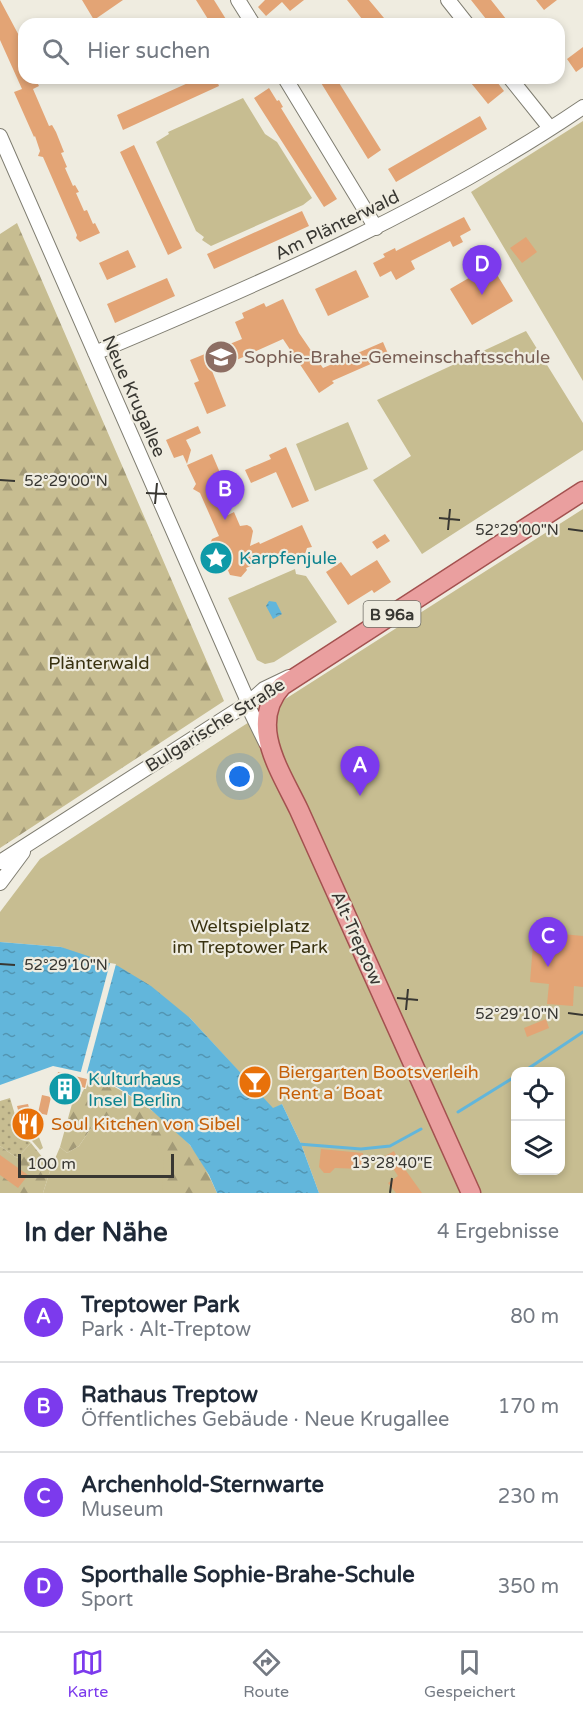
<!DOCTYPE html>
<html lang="de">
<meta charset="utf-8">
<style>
body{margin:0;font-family:"Varela Round",sans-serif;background:#f6f6f7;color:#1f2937}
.controls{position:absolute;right:18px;bottom:18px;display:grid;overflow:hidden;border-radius:12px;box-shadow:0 3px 9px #0003}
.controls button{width:54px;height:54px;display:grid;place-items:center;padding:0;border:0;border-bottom:2px solid #e0e1e3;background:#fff;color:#1f2937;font:30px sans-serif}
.scale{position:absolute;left:18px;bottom:15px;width:156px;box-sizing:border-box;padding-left:6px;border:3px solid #383732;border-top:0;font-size:16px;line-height:21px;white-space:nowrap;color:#383732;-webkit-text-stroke:4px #efece0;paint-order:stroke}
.you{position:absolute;left:240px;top:777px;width:21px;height:21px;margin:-15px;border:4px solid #fff;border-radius:50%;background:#1a73e8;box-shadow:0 0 0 9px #1a73e833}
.badge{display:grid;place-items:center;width:39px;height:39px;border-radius:50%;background:#7c3aed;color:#fff;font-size:20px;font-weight:700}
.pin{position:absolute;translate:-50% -50px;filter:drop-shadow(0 2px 3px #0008)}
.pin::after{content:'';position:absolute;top:32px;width:21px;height:18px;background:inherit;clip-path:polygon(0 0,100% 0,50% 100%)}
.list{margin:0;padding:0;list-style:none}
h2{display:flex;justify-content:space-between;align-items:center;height:78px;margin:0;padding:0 24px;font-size:26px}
h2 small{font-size:20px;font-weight:400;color:#747a83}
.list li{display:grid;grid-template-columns:39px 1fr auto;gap:18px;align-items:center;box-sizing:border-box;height:90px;padding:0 24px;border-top:2px solid #e0e1e3}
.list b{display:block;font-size:22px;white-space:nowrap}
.list p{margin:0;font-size:20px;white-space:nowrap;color:#747a83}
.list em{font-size:20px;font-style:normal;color:#747a83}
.icon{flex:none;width:33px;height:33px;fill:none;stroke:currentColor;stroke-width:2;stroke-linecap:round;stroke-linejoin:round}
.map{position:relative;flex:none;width:583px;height:1193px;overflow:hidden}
.search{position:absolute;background:#fff;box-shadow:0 3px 9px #0003;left:18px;right:18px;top:18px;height:66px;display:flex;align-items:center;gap:15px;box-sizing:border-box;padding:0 21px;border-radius:18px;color:#747a83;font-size:22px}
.sheet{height:438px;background:#fff}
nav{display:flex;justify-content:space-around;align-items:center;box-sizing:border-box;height:84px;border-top:2px solid #e0e1e3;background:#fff;font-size:16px;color:#747a83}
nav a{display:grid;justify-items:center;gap:3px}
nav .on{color:#7c3aed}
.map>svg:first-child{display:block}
.grass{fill:url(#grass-dots)}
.forest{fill:url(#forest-firs)}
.green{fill:#c7bd91;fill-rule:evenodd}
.water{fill:url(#water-ripples)}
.pier{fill:#efece0}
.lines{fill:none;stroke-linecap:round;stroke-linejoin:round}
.stream{stroke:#62b6db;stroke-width:3}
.building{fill:#e3a475}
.minor-casing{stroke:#7f7d71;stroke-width:16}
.major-casing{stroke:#a3514f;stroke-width:21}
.minor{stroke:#fff;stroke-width:14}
.major{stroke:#ea9f9f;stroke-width:18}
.ticks{fill:none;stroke:#383732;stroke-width:2}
.labels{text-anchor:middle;stroke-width:4.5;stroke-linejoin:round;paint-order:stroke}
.shield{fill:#efece0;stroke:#6f6d66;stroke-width:1.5}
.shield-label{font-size:16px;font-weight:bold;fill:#383732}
.street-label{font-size:18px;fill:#383732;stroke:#efece0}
.education-label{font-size:18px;fill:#785e54;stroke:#efece0;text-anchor:start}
.culture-label{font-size:18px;fill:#0d838f;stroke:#efece0;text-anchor:start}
.park-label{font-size:18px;fill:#38310f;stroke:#efece0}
.food-label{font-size:18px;fill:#c56008;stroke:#efece0;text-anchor:start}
.ticks-label{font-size:15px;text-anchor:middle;fill:#383732;stroke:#efece0;stroke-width:4.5;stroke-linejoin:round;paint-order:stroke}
</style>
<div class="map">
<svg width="583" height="1193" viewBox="0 0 583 1193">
<defs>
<pattern id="grass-dots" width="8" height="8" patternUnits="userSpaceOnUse" patternTransform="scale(1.5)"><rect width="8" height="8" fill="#c7bd91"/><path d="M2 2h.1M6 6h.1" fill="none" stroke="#a39a77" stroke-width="1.8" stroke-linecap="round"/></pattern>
<pattern id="forest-firs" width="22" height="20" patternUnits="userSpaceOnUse" patternTransform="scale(1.5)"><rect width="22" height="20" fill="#c7bd91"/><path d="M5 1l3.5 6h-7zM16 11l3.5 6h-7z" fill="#a39a77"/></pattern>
<pattern id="water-ripples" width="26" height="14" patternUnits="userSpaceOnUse" patternTransform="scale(1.5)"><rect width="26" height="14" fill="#62b6db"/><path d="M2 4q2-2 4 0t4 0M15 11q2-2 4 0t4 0" fill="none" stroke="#5295b2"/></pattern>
</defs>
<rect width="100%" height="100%" fill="#efece0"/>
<!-- grass -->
<path class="grass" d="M10,1098L21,1135L31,1143L17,1158L0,1146V1101Z"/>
<!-- forest -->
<path class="forest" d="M17,223L224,701L0,848V234Z
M90,1074C126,1092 162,1113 189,1144C201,1158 210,1177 217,1193H162L98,1118L79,1146L67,1153L60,1147L72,1104L78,1100L84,1089H86Z
M31,1143L51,1168L43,1193H0V1146L17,1158Z"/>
<!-- green -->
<path class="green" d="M243,98L265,134L277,142L312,198L303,205L211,246L202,240L204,237L196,231L156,142L169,134L168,132Z
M583,121V381L471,192Z
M526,331L583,423V450L422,554L373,480L411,456L377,400Z
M348,422L368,469L315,491L296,444Z
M583,509V1193H319L301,1144L282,1104L273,1109L190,1018L61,947L0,942V912L40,859L232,733ZM516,1072H560V1170H516Z
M295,569L296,574L306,576L337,622L274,662L265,664L257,660L228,598Z
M113,1116L143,1121L164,1157L162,1193H43L51,1168L60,1147L67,1153L79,1146L98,1118Z
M36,1129L43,1148L40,1150L26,1134Z"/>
<!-- water -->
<path class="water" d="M269,601L276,602L282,614L273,619L266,606Z
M0,942L61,947L118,966L151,986L190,1018L273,1108L282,1104L301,1144L319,1193H217L209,1175L190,1145L148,1107L117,1087L90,1074L53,1066L0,1085Z"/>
<!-- pier -->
<path class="pier" d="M110,963L116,964L86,1076L80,1075Z"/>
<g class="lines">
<!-- stream -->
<path class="stream" d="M523,1072L583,1032
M458,1112L516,1076
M298,1144L361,1149L390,1146L421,1129"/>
</g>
<!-- building -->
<path class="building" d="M0,0L24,45V78H35L39,86L33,89L49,126L52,125L56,132L64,152L61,153L67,167L65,168L73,186L75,185L79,192L76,193L84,211L87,210L93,224L95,223L100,233L80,242L76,238L77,235L43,157L38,156L40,151L35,136L34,137L14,92L22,89L0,40Z
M82,0H123L94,20Z
M196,0H214L229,24H211Z
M265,0H304L290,11L282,2L266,16L258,7Z
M347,0H369L389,24H366Z
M471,0H491L510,24H490Z
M536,0H557L544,10Z
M583,47V67L576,72L567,59Z
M199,78H216L219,86L123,130L117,115Z
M318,78H336L381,150L368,159Z
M467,78H494L504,91L488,104Z
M269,88L277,101L279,100L283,107L281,108L337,199L324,207L254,98Z
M480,116L487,129L396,182L388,169Z
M134,145L182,248L168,255L120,152Z
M302,211L309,226L214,269L207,254Z
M464,217L471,230L460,236L463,242L453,247L450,241L411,261L415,269L396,280L391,271L380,277L373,263L385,257L383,254L395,248L396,251Z
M526,237L537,252L522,263L510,248Z
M128,250L136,267L107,280L99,263Z
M491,265L513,301L472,325L450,289Z
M356,270L369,297L328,316L315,289Z
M167,278L175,296L115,323L107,304Z
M283,299L299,333L323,368L383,342L389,356L332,381L334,383L319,393L283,339L212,371L226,406L207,414L194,383L199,381L190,360L242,339L235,322L244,318L242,313L264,303L266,307Z
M198,426L201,433L186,440L191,450L187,464L183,455L174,458L166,440Z
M286,447L309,501L292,508L276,472L251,483L245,470L271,459L269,455Z
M212,454L224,482L215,486L228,515L234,512L240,526L247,525L251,527L253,531L250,546L259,542L260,544L302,525L312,547L307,548L305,554L299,557L294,554L284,559L281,553L246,568L247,570L241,577L230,575L219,550H212L209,546L212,539L219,536L200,493L193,489L196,484L187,465Z
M385,534L390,541L377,549L372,542Z
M377,560L391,582L374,593L372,590L348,605L326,572L341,562L351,576Z
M543,929L552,930V933L583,936V987L574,986L573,1006L547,1004L549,984L530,982L534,932L542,933Z
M546,1019L549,1028L527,1037L524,1028Z
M58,1072L87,1079L85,1088L79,1086L75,1094L65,1099L64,1104L53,1100Z
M42,1095L51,1097L47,1115L38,1113Z
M28,1104L34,1126L23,1129L17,1106Z
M321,1149L363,1153L362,1169L335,1168L330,1173H324L319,1167Z
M394,1151L399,1161L422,1193H396L388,1183L398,1176L385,1156Z
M0,1155L28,1175L18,1188L0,1175Z"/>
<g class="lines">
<defs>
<path id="minor" d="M238,0L253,24
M448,0L467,24
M285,78L376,228
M510,78L550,128
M0,136L246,697L247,704L266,743
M95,353C264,282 431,210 583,107
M0,862L247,704L264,689L289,677
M0,883L23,852"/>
<path id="major" d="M471,1193L299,810C281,772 247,724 282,686L583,491"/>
</defs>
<!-- minor casing -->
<use href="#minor" class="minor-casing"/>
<!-- major casing -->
<use href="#major" class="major-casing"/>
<!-- minor -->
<use href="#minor" class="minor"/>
<!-- major -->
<use href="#major" class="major"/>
</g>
<!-- ticks -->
<path class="ticks" d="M0,480L15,481M146,493L167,494M155,504L157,483M439,518L460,520M568,529L583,531M448,530L450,509M0,964L15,965M397,998L418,1000M406,1010L408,989M568,1013L583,1015M390,1193L392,1178"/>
<!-- icons -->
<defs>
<symbol id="school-disc" viewBox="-11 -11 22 22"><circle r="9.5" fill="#8d6e63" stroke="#efece0"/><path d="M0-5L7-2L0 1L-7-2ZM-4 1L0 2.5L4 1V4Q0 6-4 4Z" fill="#fff"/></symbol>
<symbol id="sight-disc" viewBox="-11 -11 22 22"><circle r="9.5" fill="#0f9aa8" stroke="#efece0"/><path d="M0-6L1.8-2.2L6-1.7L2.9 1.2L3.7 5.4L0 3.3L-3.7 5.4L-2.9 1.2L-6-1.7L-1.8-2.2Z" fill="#fff"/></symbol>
<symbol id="bar-disc" viewBox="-11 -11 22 22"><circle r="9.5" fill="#e8710a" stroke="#efece0"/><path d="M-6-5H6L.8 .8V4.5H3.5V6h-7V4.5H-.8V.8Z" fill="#fff"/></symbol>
<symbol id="building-disc" viewBox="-11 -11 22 22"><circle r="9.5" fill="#0f9aa8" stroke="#efece0"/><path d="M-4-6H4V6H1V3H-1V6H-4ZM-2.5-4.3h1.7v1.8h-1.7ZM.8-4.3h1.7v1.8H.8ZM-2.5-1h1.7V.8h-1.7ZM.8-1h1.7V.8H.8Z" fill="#fff"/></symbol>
<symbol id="restaurant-disc" viewBox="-11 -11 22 22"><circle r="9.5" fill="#e8710a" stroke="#efece0"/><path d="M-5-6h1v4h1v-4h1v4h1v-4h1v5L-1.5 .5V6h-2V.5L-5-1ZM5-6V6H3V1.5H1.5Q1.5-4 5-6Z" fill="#fff"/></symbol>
</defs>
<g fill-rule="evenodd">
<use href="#school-disc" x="202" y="338" width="38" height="38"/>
<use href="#sight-disc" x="197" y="539" width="38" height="38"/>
<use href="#bar-disc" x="236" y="1063" width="38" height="38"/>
<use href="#building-disc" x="46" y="1070" width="38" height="38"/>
<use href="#restaurant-disc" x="9" y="1105" width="38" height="38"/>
</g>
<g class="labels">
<!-- shield labels -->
<rect class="shield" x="363.5" y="601" width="57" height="26" rx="4.5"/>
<g class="shield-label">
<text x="392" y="620">B 96a</text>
</g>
<!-- street labels -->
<g class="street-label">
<text transform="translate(337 225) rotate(-26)" y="6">Am Plänterwald</text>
<text transform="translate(134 396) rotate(66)" y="6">Neue Krugallee</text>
<text transform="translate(215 725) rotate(-32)" y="6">Bulgarische Straße</text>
<text transform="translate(357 938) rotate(66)" y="6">Alt-Treptow</text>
</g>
<!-- education labels -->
<g class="education-label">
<text x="244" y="363">Sophie-Brahe-Gemeinschaftsschule</text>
</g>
<!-- culture labels -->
<g class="culture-label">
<text x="239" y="564">Karpfenjule</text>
<text x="88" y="1085">Kulturhaus<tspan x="88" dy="21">Insel Berlin</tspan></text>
</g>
<!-- park labels -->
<g class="park-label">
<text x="99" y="669">Plänterwald</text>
<text x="250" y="932">Weltspielplatz<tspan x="250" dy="21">im Treptower Park</tspan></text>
</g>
<!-- food labels -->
<g class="food-label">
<text x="278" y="1078">Biergarten Bootsverleih<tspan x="278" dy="21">Rent a´ Boat</tspan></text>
<text x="51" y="1130">Soul Kitchen von Sibel</text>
</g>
</g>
<g class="ticks-label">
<text x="66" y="486">52°29'00"N</text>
<text x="517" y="535">52°29'00"N</text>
<text x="66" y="970">52°29'10"N</text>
<text x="517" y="1019">52°29'10"N</text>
<text x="392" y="1168">13°28'40"E</text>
</g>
</svg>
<div class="controls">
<button><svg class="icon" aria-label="locate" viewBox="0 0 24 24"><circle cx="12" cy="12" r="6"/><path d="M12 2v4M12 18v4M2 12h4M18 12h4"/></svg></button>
<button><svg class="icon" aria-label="layers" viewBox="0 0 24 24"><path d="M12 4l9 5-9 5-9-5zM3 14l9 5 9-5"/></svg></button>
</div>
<div class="scale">100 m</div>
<div class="you"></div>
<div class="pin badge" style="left:360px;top:796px">A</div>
<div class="pin badge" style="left:225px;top:520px">B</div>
<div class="pin badge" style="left:548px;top:967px">C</div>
<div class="pin badge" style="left:482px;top:295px">D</div>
<div class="search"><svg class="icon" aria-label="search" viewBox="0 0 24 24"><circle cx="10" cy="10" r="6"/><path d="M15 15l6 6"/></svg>Hier suchen</div>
</div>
<section class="sheet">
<h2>In der Nähe<small>4 Ergebnisse</small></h2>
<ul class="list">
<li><span class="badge">A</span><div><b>Treptower Park</b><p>Park · Alt-Treptow</p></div><em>80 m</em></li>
<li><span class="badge">B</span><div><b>Rathaus Treptow</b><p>Öffentliches Gebäude · Neue Krugallee</p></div><em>170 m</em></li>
<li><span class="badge">C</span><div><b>Archenhold-Sternwarte</b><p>Museum</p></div><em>230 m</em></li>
<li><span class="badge">D</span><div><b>Sporthalle Sophie-Brahe-Schule</b><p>Sport</p></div><em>350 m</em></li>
</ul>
</section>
<nav>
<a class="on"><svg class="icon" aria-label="map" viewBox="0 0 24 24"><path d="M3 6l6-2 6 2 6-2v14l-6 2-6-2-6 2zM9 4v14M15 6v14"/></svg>Karte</a>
<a><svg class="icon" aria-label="directions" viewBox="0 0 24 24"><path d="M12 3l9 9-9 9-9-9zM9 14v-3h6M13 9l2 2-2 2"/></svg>Route</a>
<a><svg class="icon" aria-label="saved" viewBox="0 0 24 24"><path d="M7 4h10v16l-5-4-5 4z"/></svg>Gespeichert</a>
</nav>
